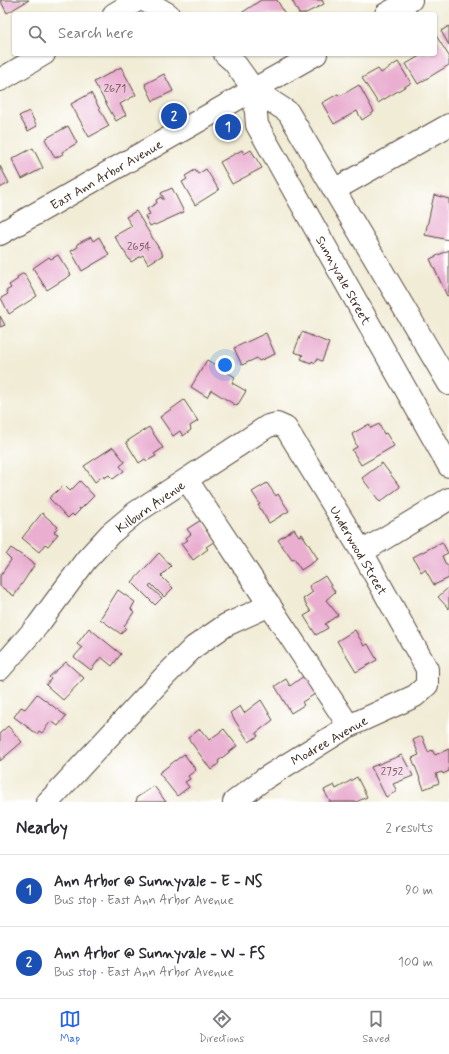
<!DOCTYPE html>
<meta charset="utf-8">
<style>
body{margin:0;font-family:Mynerve,sans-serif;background:#f7f7f7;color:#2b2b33}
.you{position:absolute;left:225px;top:365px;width:14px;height:14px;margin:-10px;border:3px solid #fff;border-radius:50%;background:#1a73e8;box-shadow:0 0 0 6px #1a73e833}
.badge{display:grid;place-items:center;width:26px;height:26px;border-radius:50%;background:#2563eb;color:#fff;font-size:13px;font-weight:700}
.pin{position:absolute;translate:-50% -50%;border:2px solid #fff;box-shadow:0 1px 4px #0006}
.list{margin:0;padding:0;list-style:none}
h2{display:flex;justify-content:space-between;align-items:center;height:52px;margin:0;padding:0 16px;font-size:17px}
h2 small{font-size:13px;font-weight:400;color:#7c7c81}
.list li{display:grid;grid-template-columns:26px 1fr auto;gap:12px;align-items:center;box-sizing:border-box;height:72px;padding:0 16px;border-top:1px solid #e1e1e2}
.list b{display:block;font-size:15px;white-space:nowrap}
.list p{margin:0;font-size:13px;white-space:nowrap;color:#7c7c81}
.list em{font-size:13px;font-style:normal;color:#7c7c81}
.icon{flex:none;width:22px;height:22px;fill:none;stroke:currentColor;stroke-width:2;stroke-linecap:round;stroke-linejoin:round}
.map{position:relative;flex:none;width:449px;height:802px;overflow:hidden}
.search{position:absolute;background:#fff;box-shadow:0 1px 3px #0004;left:12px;right:12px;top:12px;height:44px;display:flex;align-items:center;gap:10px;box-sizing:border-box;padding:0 14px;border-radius:4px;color:#7c7c81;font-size:15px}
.sheet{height:196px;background:#fff}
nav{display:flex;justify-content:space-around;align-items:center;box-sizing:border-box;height:56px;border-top:1px solid #e1e1e2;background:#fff;font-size:11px;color:#7c7c81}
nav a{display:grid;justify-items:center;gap:2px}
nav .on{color:#2563eb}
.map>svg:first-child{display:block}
.building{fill:#e9aed0}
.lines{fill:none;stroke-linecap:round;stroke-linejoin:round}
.minor-casing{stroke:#56473a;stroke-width:24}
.minor{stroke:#fff;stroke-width:22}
.labels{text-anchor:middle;stroke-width:4;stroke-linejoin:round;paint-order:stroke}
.number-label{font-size:11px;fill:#664b4a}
.street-label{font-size:13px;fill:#3b2a1e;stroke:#fff}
</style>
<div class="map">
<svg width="449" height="802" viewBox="0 0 449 802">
<rect width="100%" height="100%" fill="#fff"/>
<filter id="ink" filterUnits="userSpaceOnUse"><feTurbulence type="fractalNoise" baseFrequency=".025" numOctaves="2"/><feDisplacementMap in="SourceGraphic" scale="8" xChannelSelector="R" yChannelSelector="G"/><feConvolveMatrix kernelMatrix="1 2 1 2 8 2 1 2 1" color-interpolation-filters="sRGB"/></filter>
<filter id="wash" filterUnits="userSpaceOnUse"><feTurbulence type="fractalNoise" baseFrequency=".012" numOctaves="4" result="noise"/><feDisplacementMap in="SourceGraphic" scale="16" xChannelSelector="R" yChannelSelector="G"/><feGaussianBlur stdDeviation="0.9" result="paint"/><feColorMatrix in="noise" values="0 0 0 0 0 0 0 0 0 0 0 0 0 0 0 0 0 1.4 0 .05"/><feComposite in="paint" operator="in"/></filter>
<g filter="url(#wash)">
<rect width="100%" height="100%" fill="#f1ecd6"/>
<g id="blocks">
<!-- building -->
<path class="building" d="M0,0H29L7,13Z
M261,0H277L285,14H240Z
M292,0H322L324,4L304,14H299Z
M449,26V45L441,31Z
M435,34L449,56V65L418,84L406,64L423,54H435Z
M398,62L411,83L378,103L362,78L378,69L381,73Z
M121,67L136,95L120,104L126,115L116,121L94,82Z
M164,74L173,91L153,101L145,84Z
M359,85L374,112L362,120L357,111L334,124L322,103L338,94L340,96Z
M91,93L109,126L89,137L71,104Z
M29,111L37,126L28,131L19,116Z
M68,126L77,143L62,152L63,154L55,158L45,139Z
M33,148L43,168L22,179L12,159Z
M242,150L244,154L251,150L262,168L232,184L220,162Z
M0,166L9,183L0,188Z
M206,169L219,190L195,205L182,182L187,179L185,176L195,170L198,174Z
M172,188L184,212L155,225L154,224L150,226L145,216L150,214L147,209L157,203L156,200L161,197L162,199H164L161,193Z
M434,195L449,199V240L425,235Z
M136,211L163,255L148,264L143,255L131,262L114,236L132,226L126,217Z
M91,237L93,241L99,237L109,255L82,271L71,251L78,247L77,244Z
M449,250V295L447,296L430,259Z
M58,255L71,275L47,290L33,268L49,257L51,259Z
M24,273L37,296L9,314L1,298L8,294L6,291L11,288L9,285L18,279L17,277Z
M0,316L5,325L0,327Z
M302,332L329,343L322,361L317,359L315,363L312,361L311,363L301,359L303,355L294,352Z
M266,333L275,354L259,361L257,358L242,365L234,348Z
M207,360L235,377L232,383L246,391L237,406L211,390L207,397L191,387Z
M184,400L198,421L190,426L191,430L183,436L180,431L173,436L160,417Z
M369,424L371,428L379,424L384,434L386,433L394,446L361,465L352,450L357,447L352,434Z
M149,427L163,448L154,454L156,456L147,461L145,459L139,463L126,442Z
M113,447L125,462L120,466L124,471L113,479L109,475L104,478L103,476L95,482L84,466Z
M382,463L400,487L380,502L362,478Z
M80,481L94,496L81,509L79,508L80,510L74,516L72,514L68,518L49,498L64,485L70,491Z
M267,483L276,496L278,494L289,511L269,523L258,505L260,504L252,492Z
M42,513L58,527L54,532L58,534L48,546L45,544L39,552L22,538Z
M201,520L215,541L206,547L208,549L193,560L181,544L188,540L186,538L191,534L187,529Z
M294,529L299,536L302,534L318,559L301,570L294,559L292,560L278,540Z
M442,542L448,553L442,556L446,565H449V578L434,585L425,569L421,572L413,557Z
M11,548L35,564L14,596L0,586V576L11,560L6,555Z
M159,553L171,566L161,576L173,588L164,597L151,584L149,586L162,598L155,605L132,582Z
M325,576L335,592L326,600L338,615L325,624L328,628L316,635L304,616L311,612L303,599L313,592L309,586Z
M449,587V609L438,597Z
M118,590L135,602L131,609L134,612L124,626L126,628L121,634L100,619Z
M89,628L121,654L112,666L101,657L91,670L74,657L82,648L77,644Z
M355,630L364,646L368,644L377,660L356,672L337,641Z
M66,662L84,678L63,700L46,685L51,679L49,677Z
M308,673L320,691L302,702L304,705L291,713L275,686L286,679L290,686Z
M37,694L66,716L58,726L51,721L42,733L39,731L37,734L14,717L21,707L25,709Z
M261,700L273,720L256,733L258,736L249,742L230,713L240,706L244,713Z
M8,726L22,742L0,761V733Z
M200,729L209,740L224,729L237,746L218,761L219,763L211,770L188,738Z
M422,736L428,752L432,750L435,755L449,749V771L443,774L442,772L436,774L439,783L424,789L412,758L419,755L413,740Z
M184,754L196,770L188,776L190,779L185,782L189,787L177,796L159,773Z
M402,755L413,776L393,784L397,791L386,797L371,767Z
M357,777L367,797L356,802H330L324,790L334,785L336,789Z
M154,786L166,802H135L137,800L136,798Z"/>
</g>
</g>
<g filter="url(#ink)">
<use href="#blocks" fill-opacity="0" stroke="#56473a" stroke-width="1"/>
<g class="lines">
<defs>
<path id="minor" d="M144,0L168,14
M114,14L138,0
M386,14L411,0
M225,54L234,62L254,90L288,112L449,384
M0,80L44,54
M254,90L257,125L449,466
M334,190L449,125
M0,234L316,54
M187,480L349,726
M362,552L449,499
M0,669L38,625L86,560L110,534L135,513L268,426L277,424L286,428L362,552L427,669V685L415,696L349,726L264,779L234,802
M48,802L164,677L194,647L226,625L270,605"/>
</defs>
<!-- minor casing -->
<use href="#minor" class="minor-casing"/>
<!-- minor -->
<use href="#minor" class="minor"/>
</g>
</g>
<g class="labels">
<!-- number labels -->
<g class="number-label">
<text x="115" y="92">2671</text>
<text x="139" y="250">2654</text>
<text x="392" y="775">2752</text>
</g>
<!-- street labels -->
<g class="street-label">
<text transform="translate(106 174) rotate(-30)" y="5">East Ann Arbor Avenue</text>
<text transform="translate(344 280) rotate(61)" y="5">Sunnyvale Street</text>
<text transform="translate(150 506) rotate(-35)" y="5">Kilburn Avenue</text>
<text transform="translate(359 550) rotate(60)" y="5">Underwood Street</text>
<text transform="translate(329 740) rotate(-30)" y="5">Modree Avenue</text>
</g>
</g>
</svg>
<div class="you"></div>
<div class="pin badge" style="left:228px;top:127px;background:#1a4fb4">1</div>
<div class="pin badge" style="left:174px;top:116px;background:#1a4fb4">2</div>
<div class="search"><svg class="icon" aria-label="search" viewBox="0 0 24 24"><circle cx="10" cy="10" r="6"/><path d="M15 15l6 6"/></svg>Search here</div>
</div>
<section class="sheet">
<h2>Nearby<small>2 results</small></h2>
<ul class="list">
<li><span class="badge" style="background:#1a4fb4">1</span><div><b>Ann Arbor @ Sunnyvale - E - NS</b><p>Bus stop · East Ann Arbor Avenue</p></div><em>90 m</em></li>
<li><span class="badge" style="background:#1a4fb4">2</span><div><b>Ann Arbor @ Sunnyvale - W - FS</b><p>Bus stop · East Ann Arbor Avenue</p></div><em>100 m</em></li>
</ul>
</section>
<nav>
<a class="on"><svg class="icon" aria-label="map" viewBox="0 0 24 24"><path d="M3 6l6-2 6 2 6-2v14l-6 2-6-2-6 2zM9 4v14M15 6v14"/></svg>Map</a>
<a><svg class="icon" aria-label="directions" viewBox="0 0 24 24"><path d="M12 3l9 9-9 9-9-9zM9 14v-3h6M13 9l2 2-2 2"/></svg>Directions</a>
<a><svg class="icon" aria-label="saved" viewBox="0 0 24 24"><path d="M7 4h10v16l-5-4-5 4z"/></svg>Saved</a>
</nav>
